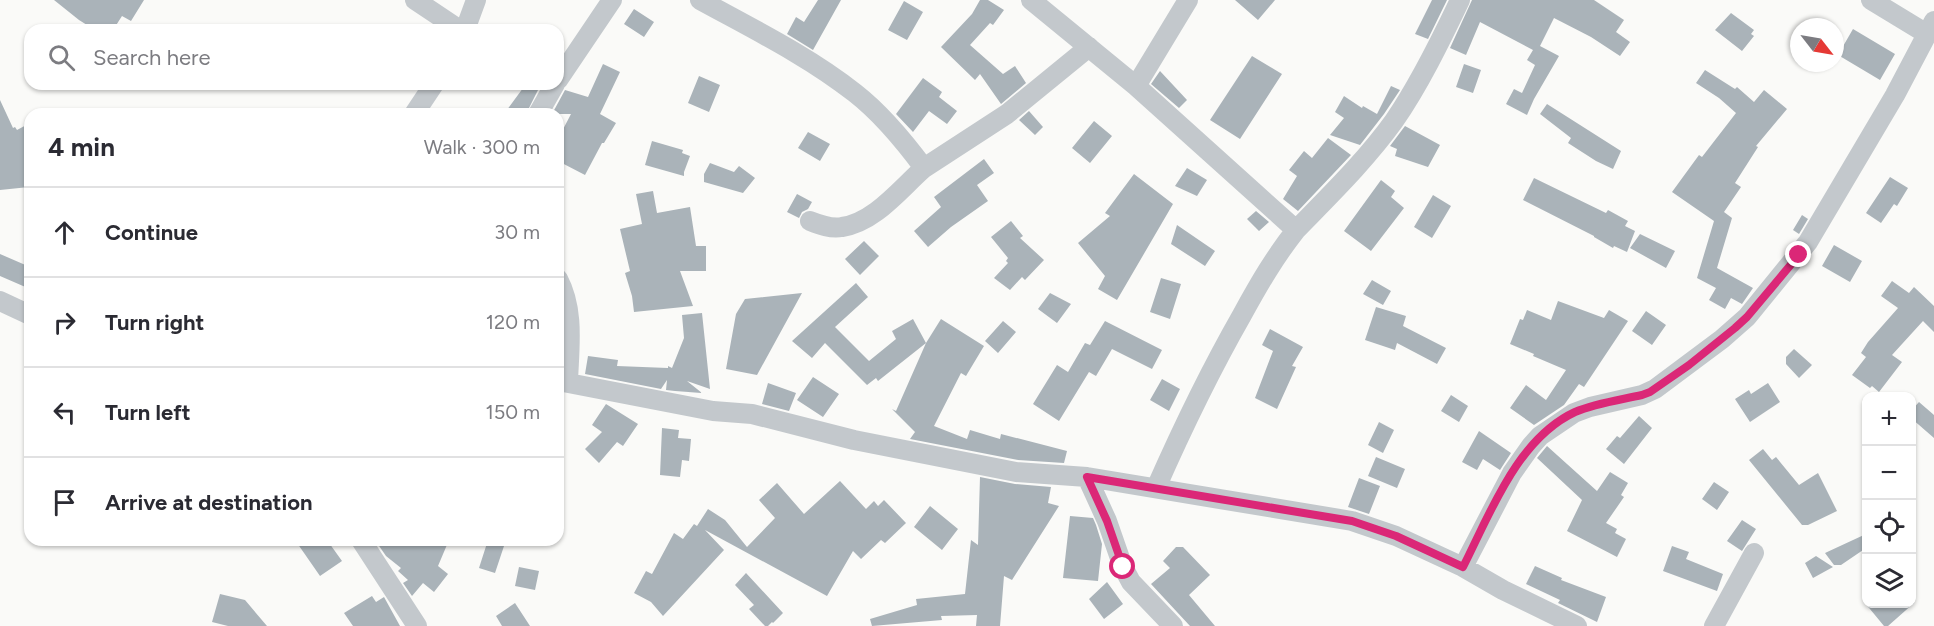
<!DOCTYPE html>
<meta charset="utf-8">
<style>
body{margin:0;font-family:Figtree,sans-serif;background:#f7f7f7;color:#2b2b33}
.controls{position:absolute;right:18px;bottom:18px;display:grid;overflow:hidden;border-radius:12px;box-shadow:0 2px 4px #0004}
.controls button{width:54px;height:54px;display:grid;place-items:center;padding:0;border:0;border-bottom:2px solid #e1e1e2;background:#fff;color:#2b2b33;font:30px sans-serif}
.compass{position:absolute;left:1790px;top:18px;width:54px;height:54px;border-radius:50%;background:#fff;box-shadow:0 2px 4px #0004;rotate:121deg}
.stop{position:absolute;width:18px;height:18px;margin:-14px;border:4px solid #db2777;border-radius:50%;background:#fff}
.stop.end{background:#db2777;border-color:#fff;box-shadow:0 2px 6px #0008}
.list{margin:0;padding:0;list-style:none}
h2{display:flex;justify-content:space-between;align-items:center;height:78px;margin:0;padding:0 24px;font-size:26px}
h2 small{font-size:20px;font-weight:400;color:#7c7c81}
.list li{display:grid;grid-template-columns:39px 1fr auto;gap:18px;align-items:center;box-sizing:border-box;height:90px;padding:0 24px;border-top:2px solid #e1e1e2}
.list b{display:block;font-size:22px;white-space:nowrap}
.list em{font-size:20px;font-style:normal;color:#7c7c81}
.icon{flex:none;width:33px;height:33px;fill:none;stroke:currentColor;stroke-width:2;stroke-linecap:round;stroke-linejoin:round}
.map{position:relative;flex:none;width:1934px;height:626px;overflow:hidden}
.search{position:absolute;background:#fff;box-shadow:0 2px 4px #0004;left:24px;top:24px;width:540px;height:66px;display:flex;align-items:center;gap:15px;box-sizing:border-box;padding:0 21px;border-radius:18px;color:#7c7c81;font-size:22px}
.panel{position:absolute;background:#fff;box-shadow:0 2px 4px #0004;left:24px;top:108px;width:540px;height:438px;border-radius:18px}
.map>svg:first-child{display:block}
.building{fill:#aab3b9}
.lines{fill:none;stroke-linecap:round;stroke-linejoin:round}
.minor{stroke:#c3c8cc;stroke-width:20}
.route{stroke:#db2777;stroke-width:8}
</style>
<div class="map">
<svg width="1934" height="626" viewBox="0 0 1934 626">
<rect width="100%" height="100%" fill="#fafaf8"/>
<!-- building -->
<path class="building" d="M54,0H144L131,21L122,16L113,30H95L79,20Z
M818,0H841L813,50L787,34L796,17L804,22Z
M980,0H988L1004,10L993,25L990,23L970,45L1003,74L1015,66L1026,83L1001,104L980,74L975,80L941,47L972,14Z
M1235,0H1275L1258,20Z
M1432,0H1447L1428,39L1415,34Z
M1472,0H1594L1624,20L1616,32L1630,42L1620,56L1591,37L1554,18L1540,46L1559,56L1534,99L1527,115L1506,104L1514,89L1522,93L1535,65L1527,60L1533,50L1480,22L1466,55L1450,48Z
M904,1L923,12L907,40L888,30Z
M634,9L654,22L644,37L624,24Z
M1731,13L1754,30L1751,34L1754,36L1742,51L1715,30Z
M1853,29L1895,54L1880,80L1838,55Z
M1252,56L1282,74L1240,139L1210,120Z
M603,64L620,72L600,114L616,123L604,143H602L585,175L558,161V139L571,114H552L565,90L588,97Z
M1464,64L1481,70L1473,93L1456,87Z
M1705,70L1735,89L1737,87L1754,102L1764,90L1787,109L1756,146L1758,147L1735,183L1741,187L1724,212L1732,218L1717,268L1753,288L1742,304L1731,298L1725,309L1709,300L1716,288L1697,278L1714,221L1672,192L1699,155L1702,157L1736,113L1719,98L1696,83Z
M1160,71L1187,100L1179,108L1151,84Z
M699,76L720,85L709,112L688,103Z
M923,78L942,92L939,97L957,111L947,124L929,111L913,132L896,114Z
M526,84H541L526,114H504Z
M1391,86L1400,90L1384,114L1360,145L1330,135L1344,118L1335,112L1344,96L1362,108L1363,106L1377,114Z
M0,100L13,128L15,127L17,130L30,123V148L25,150L29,187L0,190Z
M1547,104L1621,151L1613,169L1596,161L1568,143L1571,138L1540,114Z
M1029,111L1043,127L1035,135L1019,120Z
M1094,121L1112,136L1090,163L1072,148Z
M1405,126L1440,145L1428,167L1395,156L1397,149L1390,146Z
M808,132L830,144L820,161L798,148Z
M1328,138L1351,155L1298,211L1283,199L1297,176L1289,170L1304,151L1312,158Z
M652,141L683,150L682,153L690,156L684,172V176L645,165Z
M984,159L994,173L977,185L988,201L951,227L928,247L914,231L941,207L934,197Z
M710,163L734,172L739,166L755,178L743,193L704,182V174Z
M1187,168L1207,180L1197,196L1175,186Z
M1134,174L1173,204L1117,300L1098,289L1105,276L1078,243L1110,216L1105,213Z
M1890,177L1908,188L1897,206L1894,204L1881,223L1866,213Z
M1534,178L1606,213L1608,210L1628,221L1625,226L1635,231L1627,252L1614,246L1613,248L1594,237V236L1523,200Z
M1381,180L1395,191L1391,197L1404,208L1371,251L1344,231Z
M653,191L657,213L690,207L696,246H706V271H680L693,306L634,312L632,296L625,273L630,271L620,229L642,224L636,194Z
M797,194L812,202L808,209L802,212L799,218L787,212Z
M1433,195L1451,206L1432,238L1414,227Z
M1256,211L1269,222L1259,231L1247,219Z
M1802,215L1808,219L1799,234L1793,230Z
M1011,221L1023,236L1020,238L1044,260L1025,280L1022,277L1010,290L994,278L1008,263L1006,261L1008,258L991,237Z
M1177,225L1215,251L1205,266L1171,244Z
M1640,234L1675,251L1666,268L1630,248Z
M864,241L879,256L860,275L845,259Z
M1834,245L1862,261L1850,282L1822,266Z
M0,254L30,267V289L0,276Z
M1161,278L1181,284L1170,319L1150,312Z
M1372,280L1391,291L1383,305L1363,294Z
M1892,281L1909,293L1914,287L1934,306V332L1923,321L1892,355L1902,362L1879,392L1872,386L1870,388L1852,375L1866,357L1861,353L1868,342L1898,308L1881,296Z
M856,283L868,297L835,327L869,361L896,339L892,331L913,319L926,343L878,381L876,378L867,385L825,343L812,358L792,341Z
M802,293L757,375L726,369L736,314L745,299Z
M1050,293L1071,304L1057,323L1038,309Z
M1558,301L1604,318L1609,310L1628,321L1584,387L1579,384L1564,405L1534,425L1510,408L1526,385L1546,400L1566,370L1533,356L1534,354L1510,344L1520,319L1523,320L1527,310L1551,320Z
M1376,307L1406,316L1403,326L1446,348L1437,364L1397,343L1395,350L1365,340Z
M1646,311L1666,325L1652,345L1632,331Z
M702,313L710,389L687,381L702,393L675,391L666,390L667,380L661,389L585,374L588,356L618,360L617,366L668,368V366L672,368L684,338L682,315Z
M941,319L984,346L966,376L961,373L934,426L967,439L970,430L1000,439L1001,434L1067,451L1064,463L1018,460L910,439L915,432L892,409L896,411L926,343Z
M1003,321L1016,332L998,353L985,341Z
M1105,321L1162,350L1152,369L1112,349L1096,376L1089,372L1059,421L1033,404L1057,365L1068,372L1085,343L1090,345Z
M1270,329L1303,347L1292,366L1296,367L1277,409L1255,398L1273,351L1262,345Z
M1794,349L1812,365L1799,378L1786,364V357Z
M813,377L839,394L823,417L797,400Z
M1162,379L1180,389L1169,411L1150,400Z
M768,383L796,393L789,411L762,404Z
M1768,383L1780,402L1750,422L1735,399L1749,390L1751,394Z
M1451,395L1468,406L1459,422L1441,411Z
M1919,402L1934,415V438L1911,418V411Z
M606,404L638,424L623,446L617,442L599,463L585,449L602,432L592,425Z
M1639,416L1652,428L1624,464L1606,449L1617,436L1620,438Z
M1379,422L1394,430L1383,453L1368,445Z
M662,428L679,430L678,438L691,439L689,461L682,460L680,477L660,475Z
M1479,431L1511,453L1500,470L1483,459L1477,470L1462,462Z
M1547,446L1597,491L1610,472L1628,483L1621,495L1624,497L1606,523L1617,529L1615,533L1626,539L1617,557L1567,531L1582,500L1537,458Z
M1763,449L1772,460L1776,457L1799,485L1818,473L1837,511L1808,525H1802L1749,460Z
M1376,457L1405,469L1397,488L1368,476Z
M980,477L1015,484L1051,487L1048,503L1059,506L1012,580L1004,576L1000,626H976L977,615L941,616L942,620L872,626L870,619L917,605L916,599L965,594L971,540L978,545Z
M1359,478L1380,486L1369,514L1348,507Z
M840,481L866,509L874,501L878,506L884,500L906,523L885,543L881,540L861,559L853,551L827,596L705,530L724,550L663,616L651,602L634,593L646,571L652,574L674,533L683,539L694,524L697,526L708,509L725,520L747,547L775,518L759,500L777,483L804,514Z
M1714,482L1729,492L1717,510L1702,499Z
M930,506L958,529L942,550L914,527Z
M1070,516L1093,518L1096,525L1102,544L1098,581L1063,578Z
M1742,520L1756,529L1742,551L1727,541Z
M1866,534V548L1841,565H1834L1825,553Z
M295,540H327L342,561L320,576Z
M375,540H449L438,566L448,574L434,592L423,583L412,596L403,583L408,580L398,571L401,568L386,556Z
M488,540H506L495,573L479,568Z
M1672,546L1689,552L1686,559L1723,574L1717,591L1663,571Z
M1176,547H1183L1210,575L1189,595L1215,626H1190L1151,584L1170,568L1163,561Z
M1816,556L1833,567L1813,578L1805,563Z
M1535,566L1562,578L1561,580L1606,597L1597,622L1558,603L1560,600L1526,584Z
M519,567L539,571L535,590L515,586Z
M746,573L783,613L773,623L772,622L768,626H765L749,609L754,605L735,585Z
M1107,582L1123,604L1104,619L1089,599Z
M220,594L245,600L267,626H228L212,622Z
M372,596L376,602L384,597L400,626H353L344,613Z
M515,603L530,626H502L496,616Z
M1865,603H1914L1888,626H1884Z"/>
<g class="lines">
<!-- minor -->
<path class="minor" d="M415,0L460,30
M700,0C753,29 808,56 855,93C882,114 904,141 924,168C900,189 875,222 842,227C831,229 820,225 810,221
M1031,0L1136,86L1296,230C1274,258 1259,284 1242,315C1210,371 1182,429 1156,488
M1871,0L1927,34
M465,30L476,0
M558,80L612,0
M1136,86L1188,0
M414,114L434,84
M538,114L555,84
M924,168L1007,114L1089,47
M1296,230C1330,195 1366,160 1394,121C1419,85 1441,40 1460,0
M558,279C575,311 569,348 568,383
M0,301L30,315
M558,381L713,411L752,414L854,440L1016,472L1087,477L1352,521L1396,536L1463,567L1503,590L1577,626
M1087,477L1107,521L1123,567L1131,582L1173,626
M361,540L417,626
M1463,567L1512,473L1531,446L1540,436L1574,413L1590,407L1642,395L1655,389L1722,339L1747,317L1808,242L1895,95L1934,21
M1714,626L1754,553"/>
</g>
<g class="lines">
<!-- route -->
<path class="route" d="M1123,567L1107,521L1087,477L1352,521L1396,536L1463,567C1490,514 1517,439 1575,412C1596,403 1620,400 1642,395L1650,392L1689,365L1735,328L1747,317L1799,255"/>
</g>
</svg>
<div class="controls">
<button>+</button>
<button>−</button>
<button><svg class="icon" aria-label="locate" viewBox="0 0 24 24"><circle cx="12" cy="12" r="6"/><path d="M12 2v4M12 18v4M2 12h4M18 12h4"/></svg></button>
<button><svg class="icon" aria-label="layers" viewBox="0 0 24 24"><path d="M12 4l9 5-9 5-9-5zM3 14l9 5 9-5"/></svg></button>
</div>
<svg class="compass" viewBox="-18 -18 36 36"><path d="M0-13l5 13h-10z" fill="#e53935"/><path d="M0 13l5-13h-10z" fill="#7c7c81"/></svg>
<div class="stop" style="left:1123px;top:567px"></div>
<div class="stop end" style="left:1799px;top:255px"></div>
<div class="search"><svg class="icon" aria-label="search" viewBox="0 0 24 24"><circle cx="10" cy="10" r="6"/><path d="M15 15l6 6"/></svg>Search here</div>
<section class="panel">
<h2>4 min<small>Walk · 300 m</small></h2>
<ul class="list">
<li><svg class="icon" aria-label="ahead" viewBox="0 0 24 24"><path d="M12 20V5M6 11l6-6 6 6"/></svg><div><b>Continue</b></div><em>30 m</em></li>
<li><svg class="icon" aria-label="right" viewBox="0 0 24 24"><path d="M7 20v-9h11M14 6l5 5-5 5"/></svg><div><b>Turn right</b></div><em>120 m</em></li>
<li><svg class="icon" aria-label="left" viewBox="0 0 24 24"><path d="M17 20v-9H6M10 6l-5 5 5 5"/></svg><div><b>Turn left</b></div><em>150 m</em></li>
<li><svg class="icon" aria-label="arrive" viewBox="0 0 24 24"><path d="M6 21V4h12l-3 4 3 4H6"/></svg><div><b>Arrive at destination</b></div></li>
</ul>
</section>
</div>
